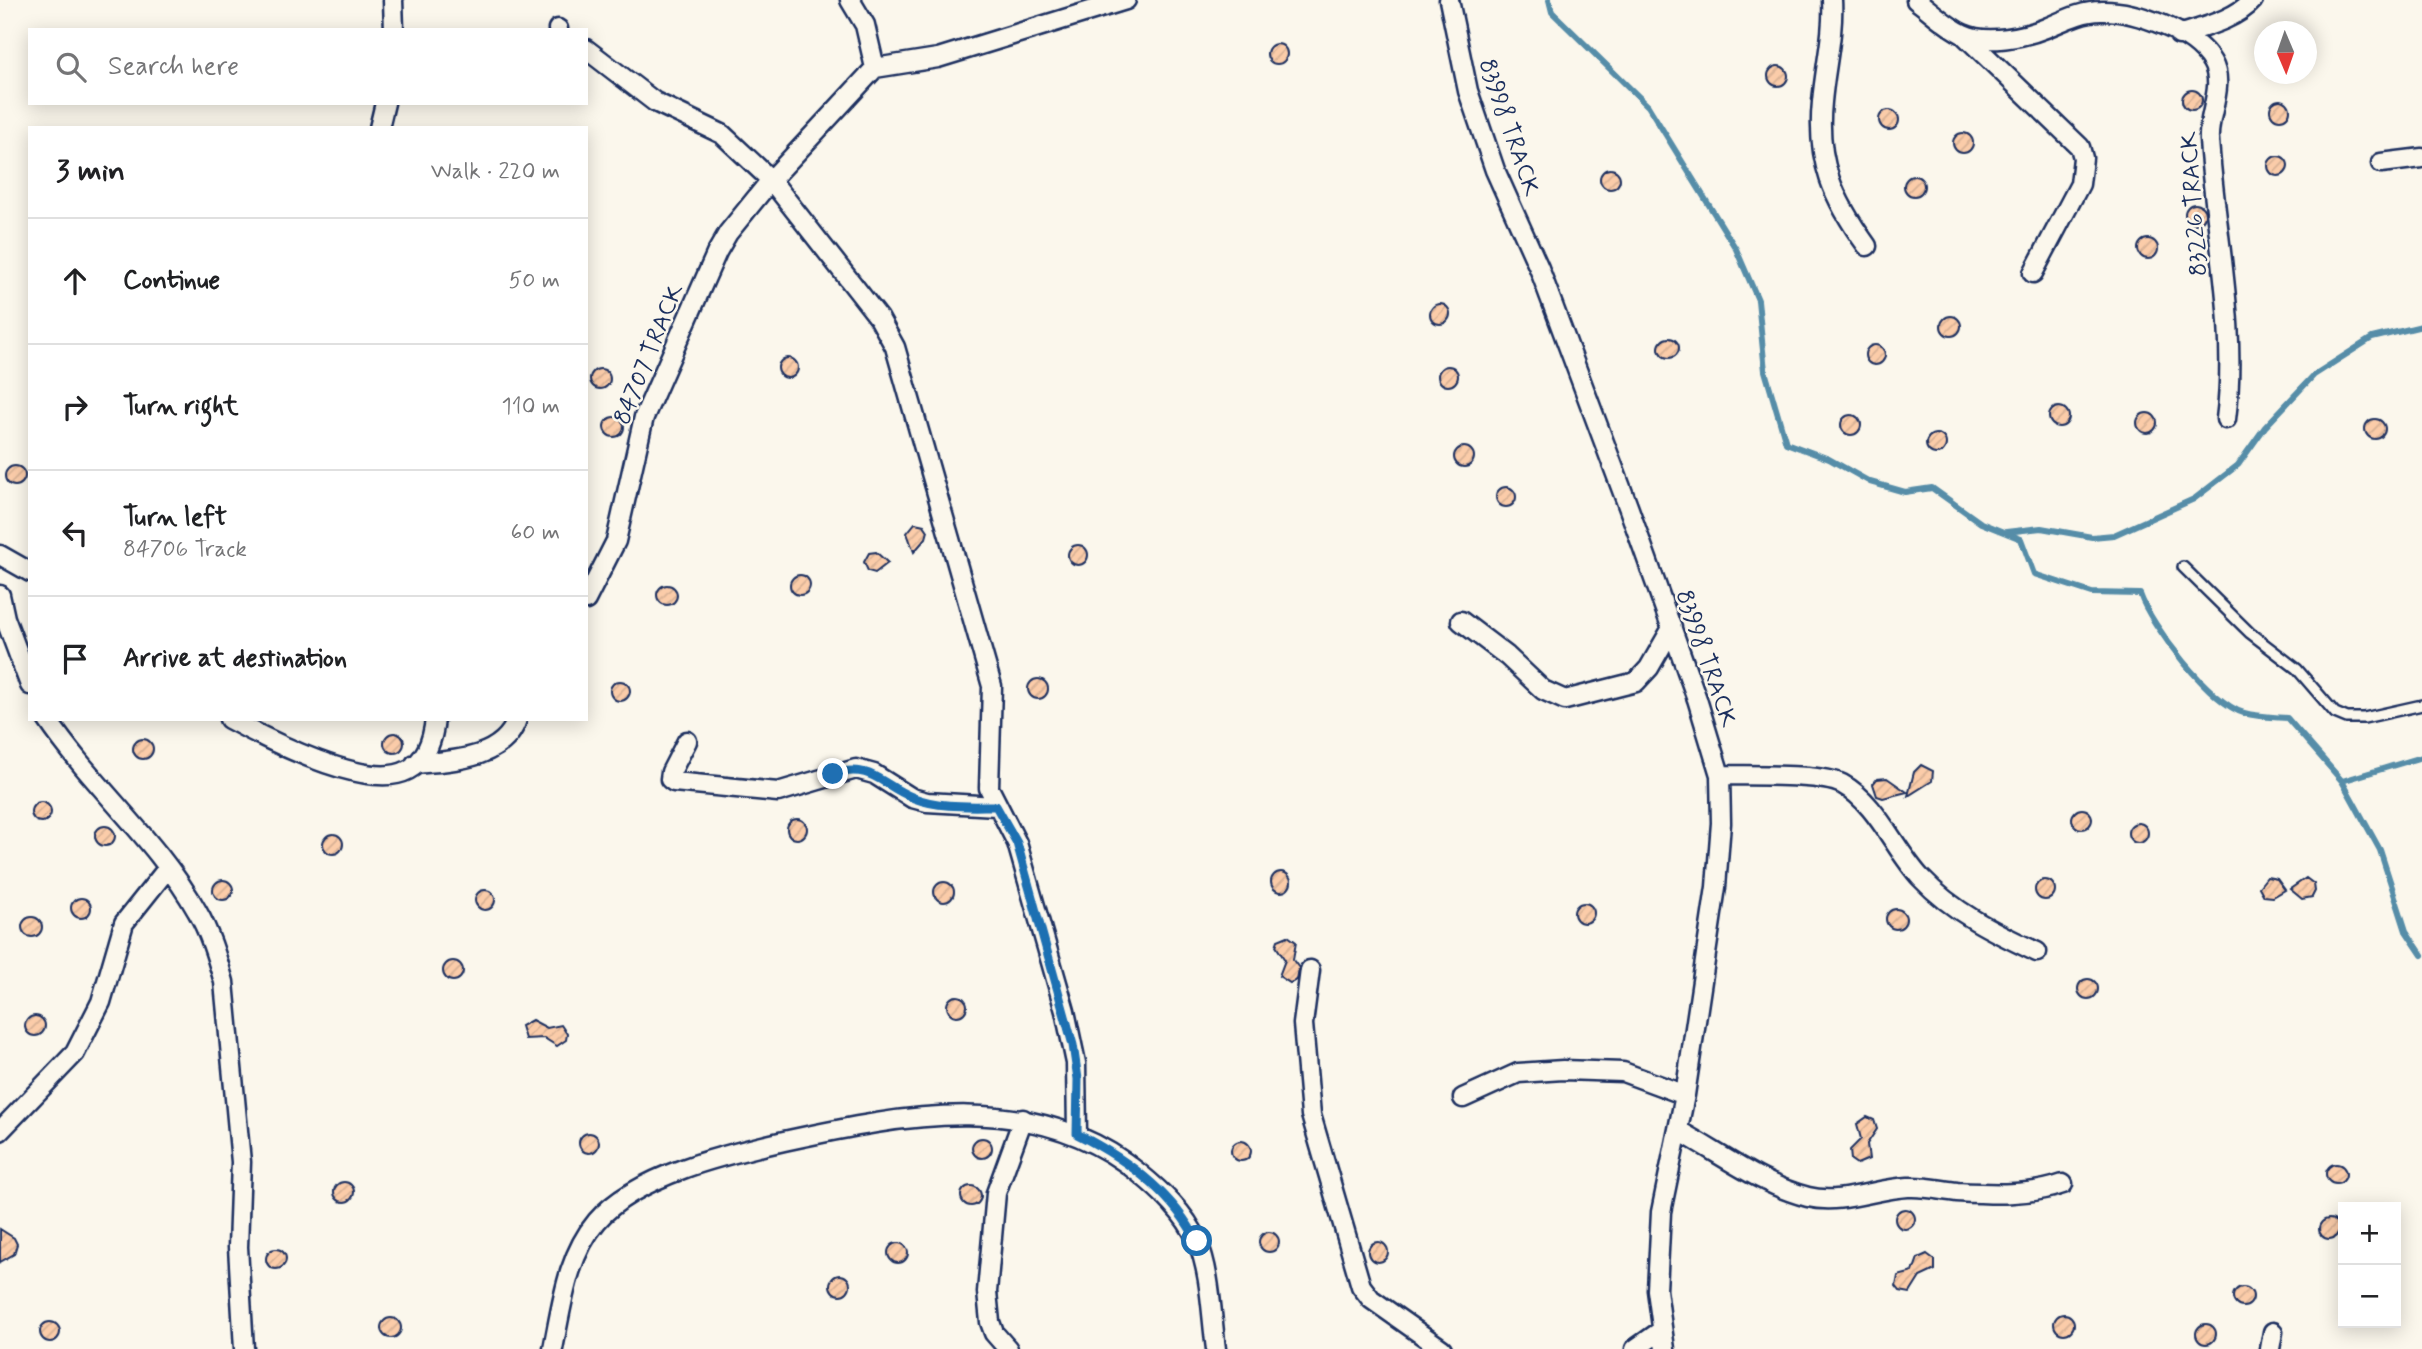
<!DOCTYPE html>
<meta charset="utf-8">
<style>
body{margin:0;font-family:Mynerve,sans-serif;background:#f2f2f2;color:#202124}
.controls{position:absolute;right:21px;bottom:21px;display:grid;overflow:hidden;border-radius:0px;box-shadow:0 4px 18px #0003}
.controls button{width:63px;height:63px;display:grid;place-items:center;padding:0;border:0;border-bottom:2px solid #e0e0e0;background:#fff;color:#202124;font:35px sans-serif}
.compass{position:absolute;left:2254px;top:21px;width:63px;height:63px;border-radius:50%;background:#fff;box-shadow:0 4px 18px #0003;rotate:178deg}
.stop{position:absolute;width:21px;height:21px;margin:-16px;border:5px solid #1f6fb2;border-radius:50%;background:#fff}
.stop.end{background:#1f6fb2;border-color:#fff;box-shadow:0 2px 7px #0008}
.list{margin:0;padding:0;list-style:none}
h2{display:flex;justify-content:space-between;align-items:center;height:91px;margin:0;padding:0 28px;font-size:30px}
h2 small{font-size:23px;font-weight:400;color:#757577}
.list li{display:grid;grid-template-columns:46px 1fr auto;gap:21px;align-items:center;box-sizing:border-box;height:126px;padding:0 28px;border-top:2px solid #e0e0e0}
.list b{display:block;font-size:26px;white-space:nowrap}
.list p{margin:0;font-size:23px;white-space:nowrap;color:#757577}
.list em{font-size:23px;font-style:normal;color:#757577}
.icon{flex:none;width:38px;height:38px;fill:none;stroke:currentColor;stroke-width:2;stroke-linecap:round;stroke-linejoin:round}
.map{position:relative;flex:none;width:2422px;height:1349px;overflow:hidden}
.search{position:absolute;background:#fff;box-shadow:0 4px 18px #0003;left:28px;top:28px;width:560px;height:77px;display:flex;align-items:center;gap:18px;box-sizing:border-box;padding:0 24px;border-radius:0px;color:#757577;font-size:26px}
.panel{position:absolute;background:#fff;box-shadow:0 4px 18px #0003;left:28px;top:126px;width:560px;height:595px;border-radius:0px}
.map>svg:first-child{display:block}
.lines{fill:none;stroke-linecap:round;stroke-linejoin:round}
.stream{stroke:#568da8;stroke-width:6}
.building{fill:url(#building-hatch);stroke:#1b2f5e;stroke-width:2}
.lane-casing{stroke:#1b2f5e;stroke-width:14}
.street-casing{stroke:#1b2f5e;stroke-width:23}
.lane{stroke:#fbf7ec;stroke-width:9}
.street{stroke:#fbf7ec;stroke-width:18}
.route{stroke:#1f6fb2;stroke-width:9}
.labels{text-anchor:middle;stroke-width:5;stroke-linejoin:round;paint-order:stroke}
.street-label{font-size:24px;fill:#1b2f5e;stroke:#fbf7ec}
</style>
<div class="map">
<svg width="2422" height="1349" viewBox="0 0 2422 1349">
<defs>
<pattern id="building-hatch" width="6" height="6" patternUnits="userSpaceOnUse" patternTransform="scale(1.75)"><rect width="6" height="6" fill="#fbcca9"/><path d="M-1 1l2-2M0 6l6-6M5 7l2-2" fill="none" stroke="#d7b094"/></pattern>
</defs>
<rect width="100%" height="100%" fill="#fbf7ec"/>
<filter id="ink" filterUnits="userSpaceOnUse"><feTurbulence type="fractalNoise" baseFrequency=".0143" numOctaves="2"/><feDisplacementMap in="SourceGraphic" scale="14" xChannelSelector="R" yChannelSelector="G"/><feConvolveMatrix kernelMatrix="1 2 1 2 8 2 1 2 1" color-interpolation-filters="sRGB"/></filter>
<g filter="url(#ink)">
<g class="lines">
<!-- stream -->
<path class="stream" d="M1549,0L1552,12L1648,106L1736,249L1758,300L1765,371L1786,443L1829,459L1870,482L1905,492L1932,488L1981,523L2021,539L2034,574L2092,593L2140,594C2151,626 2210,703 2244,713C2258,717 2273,717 2287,718L2342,781L2422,757
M2006,532L2041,528L2092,537L2114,535L2194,499L2238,465L2265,427L2314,375L2372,338L2422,326
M2342,781L2380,850L2406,931L2422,955"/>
</g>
<!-- building -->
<path class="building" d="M1267 54a10 10 0 1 1 20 0a10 10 0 1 1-20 0Z
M1768 76a10 10 0 1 1 20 0a10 10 0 1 1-20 0Z
M2182 100a10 10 0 1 1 20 0a10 10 0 1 1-20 0Z
M2270 110a10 10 0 1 1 20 0a10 10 0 1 1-20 0Z
M1879 120a10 10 0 1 1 20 0a10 10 0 1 1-20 0Z
M1953 143a10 10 0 1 1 20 0a10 10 0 1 1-20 0Z
M2268 166a10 10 0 1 1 20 0a10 10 0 1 1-20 0Z
M1600 179a10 10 0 1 1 20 0a10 10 0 1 1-20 0Z
M1904 186a10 10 0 1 1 20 0a10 10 0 1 1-20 0Z
M2185 214a10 10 0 1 1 20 0a10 10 0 1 1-20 0Z
M2138 249a10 10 0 1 1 20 0a10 10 0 1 1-20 0Z
M1430 314a10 10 0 1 1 20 0a10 10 0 1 1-20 0Z
M1941 326a10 10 0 1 1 20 0a10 10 0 1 1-20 0Z
M1659 348a10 10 0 1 1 20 0a10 10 0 1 1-20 0Z
M1865 355a10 10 0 1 1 20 0a10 10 0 1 1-20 0Z
M778 368a10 10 0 1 1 20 0a10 10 0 1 1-20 0Z
M1438 376a10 10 0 1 1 20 0a10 10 0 1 1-20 0Z
M590 379a10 10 0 1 1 20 0a10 10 0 1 1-20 0Z
M2049 417a10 10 0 1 1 20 0a10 10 0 1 1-20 0Z
M2137 423a10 10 0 1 1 20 0a10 10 0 1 1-20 0Z
M1841 425a10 10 0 1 1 20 0a10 10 0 1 1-20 0Z
M604 427a10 10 0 1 1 20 0a10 10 0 1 1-20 0Z
M2365 429a10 10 0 1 1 20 0a10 10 0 1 1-20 0Z
M1926 444a10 10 0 1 1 20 0a10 10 0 1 1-20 0Z
M1454 457a10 10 0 1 1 20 0a10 10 0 1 1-20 0Z
M5 476a10 10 0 1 1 20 0a10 10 0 1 1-20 0Z
M1496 497a10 10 0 1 1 20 0a10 10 0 1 1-20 0Z
M915,523L924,525L928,531L926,538L914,552L907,533Z
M1068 555a10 10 0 1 1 20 0a10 10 0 1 1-20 0Z
M876,552L888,563L875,573L868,571L864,562L869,553Z
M790 585a10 10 0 1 1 20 0a10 10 0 1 1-20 0Z
M657 595a10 10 0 1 1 20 0a10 10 0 1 1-20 0Z
M1028 689a10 10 0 1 1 20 0a10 10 0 1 1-20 0Z
M610 691a10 10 0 1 1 20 0a10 10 0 1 1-20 0Z
M384 743a10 10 0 1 1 20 0a10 10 0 1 1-20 0Z
M133 749a10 10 0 1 1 20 0a10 10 0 1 1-20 0Z
M1921,765L1933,771L1932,781L1908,796L1914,772Z
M1887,778L1907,792L1883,798L1877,796L1873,784L1877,779Z
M31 812a10 10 0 1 1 20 0a10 10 0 1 1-20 0Z
M2072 819a10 10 0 1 1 20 0a10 10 0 1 1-20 0Z
M787 829a10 10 0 1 1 20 0a10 10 0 1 1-20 0Z
M2128 833a10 10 0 1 1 20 0a10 10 0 1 1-20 0Z
M95 836a10 10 0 1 1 20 0a10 10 0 1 1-20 0Z
M323 844a10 10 0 1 1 20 0a10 10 0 1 1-20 0Z
M1271 882a10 10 0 1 1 20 0a10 10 0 1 1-20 0Z
M2267,877L2277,879L2285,890L2273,897L2264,896L2259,887Z
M2306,878L2314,884L2315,891L2312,897L2302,899L2290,889Z
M213 890a10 10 0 1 1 20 0a10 10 0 1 1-20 0Z
M2035 890a10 10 0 1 1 20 0a10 10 0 1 1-20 0Z
M934 892a10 10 0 1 1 20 0a10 10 0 1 1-20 0Z
M475 900a10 10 0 1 1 20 0a10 10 0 1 1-20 0Z
M71 908a10 10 0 1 1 20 0a10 10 0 1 1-20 0Z
M1574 913a10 10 0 1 1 20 0a10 10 0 1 1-20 0Z
M1886 919a10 10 0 1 1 20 0a10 10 0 1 1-20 0Z
M22 927a10 10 0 1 1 20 0a10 10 0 1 1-20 0Z
M1288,936L1296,942L1293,960L1299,968L1297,980L1290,983L1279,976L1285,960L1276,946L1278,940Z
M443 971a10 10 0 1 1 20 0a10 10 0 1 1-20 0Z
M2078 989a10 10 0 1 1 20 0a10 10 0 1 1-20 0Z
M947 1006a10 10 0 1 1 20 0a10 10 0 1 1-20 0Z
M25 1026a10 10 0 1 1 20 0a10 10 0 1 1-20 0Z
M532,1020L547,1028L561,1025L567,1034L566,1040L557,1046L544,1038L525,1039L521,1026Z
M1867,1117L1874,1120L1877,1129L1867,1144L1869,1159L1857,1164L1851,1160L1850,1150L1861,1139L1857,1124Z
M579 1143a10 10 0 1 1 20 0a10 10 0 1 1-20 0Z
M972 1148a10 10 0 1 1 20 0a10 10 0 1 1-20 0Z
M1231 1151a10 10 0 1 1 20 0a10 10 0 1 1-20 0Z
M2326 1174a10 10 0 1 1 20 0a10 10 0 1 1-20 0Z
M334 1192a10 10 0 1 1 20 0a10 10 0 1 1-20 0Z
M961 1196a10 10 0 1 1 20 0a10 10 0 1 1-20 0Z
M1895 1219a10 10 0 1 1 20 0a10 10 0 1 1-20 0Z
M2319 1229a10 10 0 1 1 20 0a10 10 0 1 1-20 0Z
M0,1229L14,1238L17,1244L14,1254L0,1262Z
M1259 1242a10 10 0 1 1 20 0a10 10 0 1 1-20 0Z
M1368 1252a10 10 0 1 1 20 0a10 10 0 1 1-20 0Z
M888 1253a10 10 0 1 1 20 0a10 10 0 1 1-20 0Z
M266 1259a10 10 0 1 1 20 0a10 10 0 1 1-20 0Z
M1927,1254L1935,1260V1270L1920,1277L1910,1293L1900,1291L1896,1286L1898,1276L1913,1272L1918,1258Z
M830 1285a10 10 0 1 1 20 0a10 10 0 1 1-20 0Z
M2233 1297a10 10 0 1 1 20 0a10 10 0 1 1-20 0Z
M2054 1324a10 10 0 1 1 20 0a10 10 0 1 1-20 0Z
M381 1328a10 10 0 1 1 20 0a10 10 0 1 1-20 0Z
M40 1332a10 10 0 1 1 20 0a10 10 0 1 1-20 0Z
M2196 1334a10 10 0 1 1 20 0a10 10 0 1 1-20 0Z"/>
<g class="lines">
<defs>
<path id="lane" d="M2183,567L2250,633L2297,669L2335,713L2347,718H2364L2422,705"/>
<path id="street" d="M393,0L394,30
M850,0L865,25L875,68
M1449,0L1468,91L1495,170L1539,268L1629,509L1697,699L1720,775L1721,823L1716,887L1685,1095L1661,1212L1657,1290L1665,1349
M1832,0C1834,34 1825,67 1822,102C1816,161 1833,199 1867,246
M1916,0C1931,11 1946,26 1963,34C1986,45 2024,37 2046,28C2063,21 2082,11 2101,11C2135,10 2195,32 2212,62C2226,86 2207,115 2209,140C2215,232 2238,327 2226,419
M558,29V30
M1964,35L2080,147L2083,158L2080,184L2033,273
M2179,35C2203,27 2235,20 2253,0
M586,49L655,102L722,134L771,180L728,233L717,252L644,417L616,541L586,600
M379,128L385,103
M2381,163L2422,158
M0,555L30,572
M0,595L5,618L30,685
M1461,621L1507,656L1543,690L1565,700L1636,682L1649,668L1672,628
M47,719C92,786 158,841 197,911C210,933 217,958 224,982L241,1162L238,1247L244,1349
M229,719C266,739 368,792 408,770C427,760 433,738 435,719
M687,741L671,772L670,779L674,782L778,792L856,769L874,774L912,798L927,802L996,806
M415,764C450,761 504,760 517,719
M1720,775C1747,776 1821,773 1842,784C1877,803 1894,849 1921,878C1953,912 1994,932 2037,952
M1310,970L1303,1024L1311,1115L1361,1286L1371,1299L1442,1349
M1463,1098L1518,1073L1563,1070L1623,1072L1685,1095
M0,1131L75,1053L101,1002L124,923L167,869
M1679,1131C1721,1154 1761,1185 1808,1197C1842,1205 1874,1189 1908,1187C1925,1186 1940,1190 1957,1192C1992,1194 2029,1196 2063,1184
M1077,1134L1076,1063L1065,1011L1017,843L989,788L992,686L895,347L879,318L771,180L875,68L938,58L1126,0
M553,1349C562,1305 567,1256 597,1221C636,1175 727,1154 784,1141C903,1115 1036,1088 1139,1173C1161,1191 1185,1213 1197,1240C1211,1273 1211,1314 1216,1349
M1008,1349L994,1333L990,1322L987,1292L996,1193L1023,1119
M1635,1349L1662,1330
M2270,1349L2273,1332"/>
</defs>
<!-- lane casing -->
<use href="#lane" class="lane-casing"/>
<!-- street casing -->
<use href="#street" class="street-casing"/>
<!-- lane -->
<use href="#lane" class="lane"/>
<!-- street -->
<use href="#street" class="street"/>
</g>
</g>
<g class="lines" filter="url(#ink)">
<!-- route -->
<path class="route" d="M833,774C874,763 880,785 914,798C940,808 969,806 996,806L1017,843L1073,1045L1078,1079L1077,1134C1125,1158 1172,1192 1197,1241"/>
</g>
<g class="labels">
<!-- street labels -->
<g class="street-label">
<text transform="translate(1510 127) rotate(71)" y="8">83998 TRACK</text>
<text transform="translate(2193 204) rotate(-94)" y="8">83226 TRACK</text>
<text transform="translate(648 354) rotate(-68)" y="8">84707 TRACK</text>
<text transform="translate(1707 658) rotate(71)" y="8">83998 TRACK</text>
</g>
</g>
</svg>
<div class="controls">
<button>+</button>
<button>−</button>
</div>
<svg class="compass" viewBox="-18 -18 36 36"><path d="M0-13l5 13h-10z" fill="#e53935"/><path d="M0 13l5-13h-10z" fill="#757577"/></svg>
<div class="stop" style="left:1197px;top:1241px"></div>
<div class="stop end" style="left:833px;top:774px"></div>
<div class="search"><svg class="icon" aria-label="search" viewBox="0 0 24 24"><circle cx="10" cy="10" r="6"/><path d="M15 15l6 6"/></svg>Search here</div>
<section class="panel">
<h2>3 min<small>Walk · 220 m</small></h2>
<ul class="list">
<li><svg class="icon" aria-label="ahead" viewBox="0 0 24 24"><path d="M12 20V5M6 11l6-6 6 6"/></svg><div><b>Continue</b></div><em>50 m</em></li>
<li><svg class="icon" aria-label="right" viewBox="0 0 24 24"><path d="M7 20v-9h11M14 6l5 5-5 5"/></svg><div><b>Turn right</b></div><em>110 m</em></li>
<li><svg class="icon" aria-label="left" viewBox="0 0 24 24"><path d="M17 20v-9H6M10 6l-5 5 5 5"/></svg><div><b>Turn left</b><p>84706 Track</p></div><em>60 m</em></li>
<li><svg class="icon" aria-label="arrive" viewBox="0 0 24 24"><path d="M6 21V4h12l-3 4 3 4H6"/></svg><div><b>Arrive at destination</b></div></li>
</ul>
</section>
</div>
